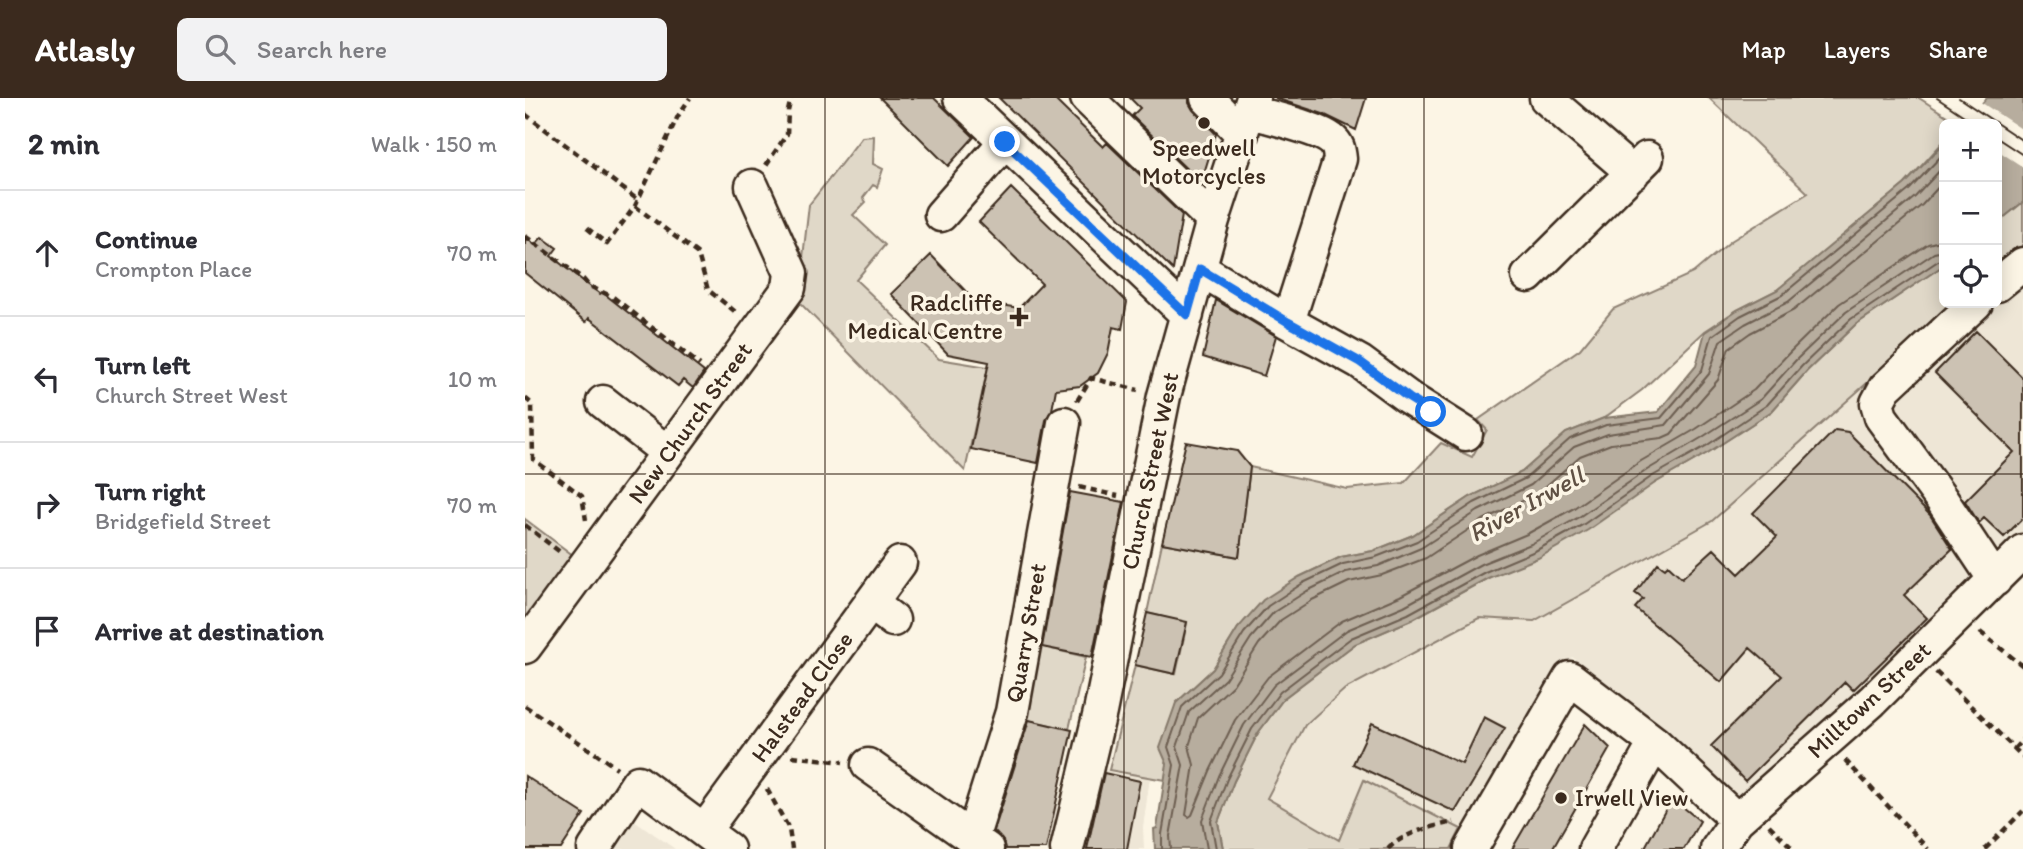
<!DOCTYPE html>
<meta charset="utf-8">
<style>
body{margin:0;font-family:Itim,sans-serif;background:#f2f2f3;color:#2b2b33}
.controls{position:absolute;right:21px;top:21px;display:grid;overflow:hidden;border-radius:10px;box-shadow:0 4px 18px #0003}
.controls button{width:63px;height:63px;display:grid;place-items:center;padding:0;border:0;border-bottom:2px solid #e1e1e2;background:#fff;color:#2b2b33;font:35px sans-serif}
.stop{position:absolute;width:21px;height:21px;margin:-16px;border:5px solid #1a73e8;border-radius:50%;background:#fff}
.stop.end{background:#1a73e8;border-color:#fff;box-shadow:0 2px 7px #0008}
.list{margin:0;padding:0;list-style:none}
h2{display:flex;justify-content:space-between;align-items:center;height:91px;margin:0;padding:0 28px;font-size:30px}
h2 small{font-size:23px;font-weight:400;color:#7c7c81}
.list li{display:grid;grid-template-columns:46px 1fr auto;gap:21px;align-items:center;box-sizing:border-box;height:126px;padding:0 28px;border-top:2px solid #e1e1e2}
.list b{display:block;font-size:26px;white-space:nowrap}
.list p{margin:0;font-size:23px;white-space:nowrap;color:#7c7c81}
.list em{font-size:23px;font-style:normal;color:#7c7c81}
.icon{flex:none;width:38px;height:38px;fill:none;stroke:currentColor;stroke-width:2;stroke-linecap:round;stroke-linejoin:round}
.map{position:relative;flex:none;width:1498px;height:751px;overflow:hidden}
header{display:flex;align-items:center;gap:42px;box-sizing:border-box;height:98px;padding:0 35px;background:#3b2a1e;color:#fff}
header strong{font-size:33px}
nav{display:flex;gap:38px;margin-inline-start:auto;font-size:24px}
.search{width:490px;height:63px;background:#f2f2f3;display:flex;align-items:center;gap:18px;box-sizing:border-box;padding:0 24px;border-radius:10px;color:#7c7c81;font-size:26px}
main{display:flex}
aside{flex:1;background:#fff}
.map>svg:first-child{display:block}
.built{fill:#eee6d6}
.green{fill:#e0d8c8;stroke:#8e8173;stroke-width:2}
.water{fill:#b7ad9e;stroke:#85796b;stroke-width:2}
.pier{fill:#fcf5e5}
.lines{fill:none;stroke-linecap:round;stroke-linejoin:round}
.shore{stroke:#6d5e51;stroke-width:2}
.building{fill:#ccc2b3;stroke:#3b2a1e;stroke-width:2}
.minor-casing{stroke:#3b2a1e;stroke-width:37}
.path{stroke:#3b2a1e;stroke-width:4.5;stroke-dasharray:7 5;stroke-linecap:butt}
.minor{stroke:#fcf5e5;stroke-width:32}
.tram{stroke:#3b2a1e;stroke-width:2}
.route{stroke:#1a73e8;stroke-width:9}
.grid{fill:none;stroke:#3b2a1e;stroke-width:2;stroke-opacity:0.55}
.poi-dot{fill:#3b2a1e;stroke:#fcf5e5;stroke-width:2.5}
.labels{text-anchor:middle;stroke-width:7;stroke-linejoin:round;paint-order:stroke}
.poi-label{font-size:24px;fill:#3b2a1e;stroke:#fcf5e5}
.street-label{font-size:24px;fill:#3b2a1e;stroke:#fcf5e5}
.water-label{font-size:26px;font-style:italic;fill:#605144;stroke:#fcf5e5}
</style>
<header>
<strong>Atlasly</strong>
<div class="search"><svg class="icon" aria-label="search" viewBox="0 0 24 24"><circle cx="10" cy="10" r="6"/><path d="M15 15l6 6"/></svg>Search here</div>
<nav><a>Map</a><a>Layers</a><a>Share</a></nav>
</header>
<main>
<aside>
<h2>2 min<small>Walk · 150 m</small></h2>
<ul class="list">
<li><svg class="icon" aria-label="ahead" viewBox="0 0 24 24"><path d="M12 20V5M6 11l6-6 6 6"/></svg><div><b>Continue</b><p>Crompton Place</p></div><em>70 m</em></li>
<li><svg class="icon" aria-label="left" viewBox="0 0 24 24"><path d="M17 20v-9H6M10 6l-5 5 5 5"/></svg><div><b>Turn left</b><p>Church Street West</p></div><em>10 m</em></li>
<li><svg class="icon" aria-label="right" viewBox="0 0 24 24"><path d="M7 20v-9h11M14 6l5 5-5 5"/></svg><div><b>Turn right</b><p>Bridgefield Street</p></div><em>70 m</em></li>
<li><svg class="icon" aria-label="arrive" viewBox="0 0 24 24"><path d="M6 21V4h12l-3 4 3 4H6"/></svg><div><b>Arrive at destination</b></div></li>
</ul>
</aside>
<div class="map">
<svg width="1498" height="751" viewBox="0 0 1498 751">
<rect width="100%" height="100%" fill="#fcf5e5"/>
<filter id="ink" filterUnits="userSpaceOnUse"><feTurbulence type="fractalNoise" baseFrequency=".0143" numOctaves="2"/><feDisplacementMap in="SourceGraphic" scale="14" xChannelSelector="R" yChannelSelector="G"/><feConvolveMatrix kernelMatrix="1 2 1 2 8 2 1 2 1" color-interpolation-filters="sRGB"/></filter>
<g filter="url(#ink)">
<!-- built -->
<path class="built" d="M1498,149V479L1467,463L1332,596L1216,700L1047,559L936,731L840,682L815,742L742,700L780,627L820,591L954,520L1009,523L1187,423L1432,205H1472V171Z
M576,670L625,679L618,730L619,751H559Z
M102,717L150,751H80Z"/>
<!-- green -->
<path class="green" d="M1184,0H1394L1434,26H1419V43L1380,86L1293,159L1252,192L1212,212L1180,233L1117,292L1079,320L1041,335L997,374L945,399L888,437L848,453L816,459L774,479L713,530L688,571L651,605L640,682L584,672L610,567L651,576L662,525L622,515L637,445L714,459L725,369L822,391L879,385L916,345L947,359L962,332L953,322L1055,251L1088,211L1168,175L1206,143L1283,95Z
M349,38L348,66L358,71L352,89L348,87L338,100L341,104L328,117L360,147L331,182L414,261L463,269L440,373L273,203L284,107L337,39Z
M1498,104V149L1472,171V125Z
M1419,167V205H1432L1187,423L1009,523L954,520L820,591L780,627L742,700L814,742L839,682L936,731L926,751H698L693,724L709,683L733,635L759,600L830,546L886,522L963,480L1184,354L1247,313L1282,273L1330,227Z
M0,421L49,458L0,525Z
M510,547L561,559L544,631L493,620Z"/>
<!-- water -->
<path class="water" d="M1462,0H1498V104L1472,125V26H1437Z
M1419,45V167L1330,227L1282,273L1247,313L1184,354L1130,385L1063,432L1013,460L963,480L886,522L830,546L759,600L733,635L709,683L693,724L698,751H630L629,731L632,730L642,666L635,650L651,605L688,571L713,530L738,502L774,479L816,459L848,453L888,437L945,399L997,374L1041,335L1079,320L1133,314L1171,268L1180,234L1212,212L1252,192L1380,86Z"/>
<!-- pier -->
<path class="pier" d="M1454,3L1498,32V69L1472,52V26H1434Z"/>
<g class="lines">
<!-- shore -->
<path class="shore" d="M1419,83L1397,107L1269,212L1225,235L1204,250L1193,282L1146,336L1137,340L1086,346L1055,358L1012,396L958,422L901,460L857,477L824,484L787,502L756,522L734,546L708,587L673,620L664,648L669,667L661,717L664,719L667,717L685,673L710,622L743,579L817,523L875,498L952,457L1002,436L1049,410L1116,363L1171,331L1229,292L1264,255L1314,206L1403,146L1419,142
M637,751V736L649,667L643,649L657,609L694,575L719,535L743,508L778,485L818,466L851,459L892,443L949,405L1001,380L1045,341L1081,327L1136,320L1177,272L1187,238L1215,218L1257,197L1384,92L1419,55
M646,751L645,738L658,667L652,649L664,614L700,581L726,540L749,514L782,493L821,474L853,468L896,450L953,413L1006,387L1049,349L1083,336L1141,327L1184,276L1195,243L1220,226L1263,204L1390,99L1419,68
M682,751L677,722L694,678L719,627L749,587L822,532L879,508L956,466L1006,446L1054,419L1122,372L1176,340L1236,301L1271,262L1321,214L1409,155L1419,153
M691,751L686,723L702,681L727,631L755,594L826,540L883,516L960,474L1010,453L1059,426L1126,379L1181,348L1242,307L1277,268L1326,221L1413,163L1419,162"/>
</g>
<!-- building -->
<path class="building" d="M355,0H409L449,39L423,68Z
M474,0H528L578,49L582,45L657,117L648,172Z
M605,0H664V5L668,12L691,36L676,85L607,18L615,10Z
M750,0H841L831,32L798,16Z
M486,90L602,204L597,231L588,229L583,255L573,275L555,288L531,291L527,312L521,322L513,365L446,351L464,264L423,256L366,196L406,157L450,203L494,210L517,186L454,124Z
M0,139L10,147L17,139L32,150L26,158L75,196L77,194L179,274L168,290L158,282L153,288L64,220L61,224L0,175Z
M691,202L751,238L739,278L678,259Z
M1451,233L1498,280V420L1479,439L1459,420L1454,425L1440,403L1489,354L1410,275Z
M1310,332L1323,334L1405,417L1427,451L1379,497L1402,520L1328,592L1320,584L1220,683L1186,648L1257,578L1225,550L1196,584L1110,510L1118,501L1110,495L1133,465L1140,470L1143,467L1157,480L1189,451L1214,476L1252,439L1228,415Z
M661,344L712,353L725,369L714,459L637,445Z
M545,394L599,404L567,559L517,549Z
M622,515L662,524L650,576L610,567Z
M959,619L980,630L930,714L828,666L847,625L937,666Z
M504,622L547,632L521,751H480L478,743L469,733Z
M1060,626L1085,650L1027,751H987Z
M579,675L615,683L602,751H562Z
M0,678L59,716L36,751H0Z
M1147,700L1175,723L1159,751H1119Z"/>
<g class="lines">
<defs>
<path id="minor" d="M435,0L662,217
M562,0L688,122
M682,0L717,36
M1021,0L1108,75
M724,13C742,19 793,30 806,41C813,46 814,52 815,61L763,224
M416,117L480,44
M675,171L763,224L835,264L884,300L941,336
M1003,178L1122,60
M1472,187L1498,166
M1451,205L1360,290L1352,305L1356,319L1417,402L1470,482
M78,304L142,354
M346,505L368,522
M0,549L264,190L266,175L227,88
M343,667L462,751
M179,733L375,465
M447,741L487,614L539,325
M69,751L113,684L203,751
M542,751L575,614L639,298L688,122L728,0
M946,751L1045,580L1130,645L1212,722
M1070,751L1130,645
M1192,751L1212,722L1347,603L1498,453"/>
</defs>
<!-- minor casing -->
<use href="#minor" class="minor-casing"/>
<!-- path -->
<path class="path" d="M0,16L113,102
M241,67L262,36L263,13L266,0
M110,108L173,156L183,192L212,215
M62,130L82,146L110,108L153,18L165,0
M0,138L58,181L64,188L88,199L175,267
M0,300L7,306L8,361L57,398L61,422
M552,303L566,280L613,292
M554,389L593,398
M0,427L35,454
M1455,534L1498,568
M1411,574L1498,659
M0,608L92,670
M1489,651L1498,641
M267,658L318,664
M1320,662L1403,751
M242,691L264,731L267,751
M1244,727L1268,751
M863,751C880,734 906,729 929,724
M1460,751L1498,713"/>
<!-- minor -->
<use href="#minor" class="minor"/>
<!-- tram -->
<path class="tram" d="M1412,0L1451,26
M1434,0L1498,43
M1472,40L1498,57"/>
</g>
</g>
<g class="lines" filter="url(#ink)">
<!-- route -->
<path class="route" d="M480,44L662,217L675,171L763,224L835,264L884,300L906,314"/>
</g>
<!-- grid -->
<path class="grid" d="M300,0V751M599,0V751M899,0V751M1198,0V751M0,376H1498"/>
<!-- markers -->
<g class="poi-dot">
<circle cx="679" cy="25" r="7"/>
<path d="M490.5 208.5h7v7h7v7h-7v7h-7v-7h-7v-7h7z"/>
<circle cx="1036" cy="700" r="7"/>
</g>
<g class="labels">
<!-- poi labels -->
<g class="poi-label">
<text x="679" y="58">Speedwell<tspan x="679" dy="28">Motorcycles</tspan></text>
<text x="478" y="213" text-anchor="end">Radcliffe<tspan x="478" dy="28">Medical Centre</tspan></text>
<text x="1050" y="708" text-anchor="start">Irwell View</text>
</g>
<!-- street labels -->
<g class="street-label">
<text transform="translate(165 325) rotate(-54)" y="8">New Church Street</text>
<text transform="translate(625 373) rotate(-78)" y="8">Church Street West</text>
<text transform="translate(501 535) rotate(-80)" y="8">Quarry Street</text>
<text transform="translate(277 599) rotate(-54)" y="8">Halstead Close</text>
<text transform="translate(1344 602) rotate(-43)" y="8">Milltown Street</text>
</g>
<!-- water labels -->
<g class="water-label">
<text transform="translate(1001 406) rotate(-29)" y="9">River Irwell</text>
</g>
</g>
</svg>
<div class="controls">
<button>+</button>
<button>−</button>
<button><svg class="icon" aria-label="locate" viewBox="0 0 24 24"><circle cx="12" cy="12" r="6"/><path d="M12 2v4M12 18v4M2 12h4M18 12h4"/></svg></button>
</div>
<div class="stop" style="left:906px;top:314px"></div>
<div class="stop end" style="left:480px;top:44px"></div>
</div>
</main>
